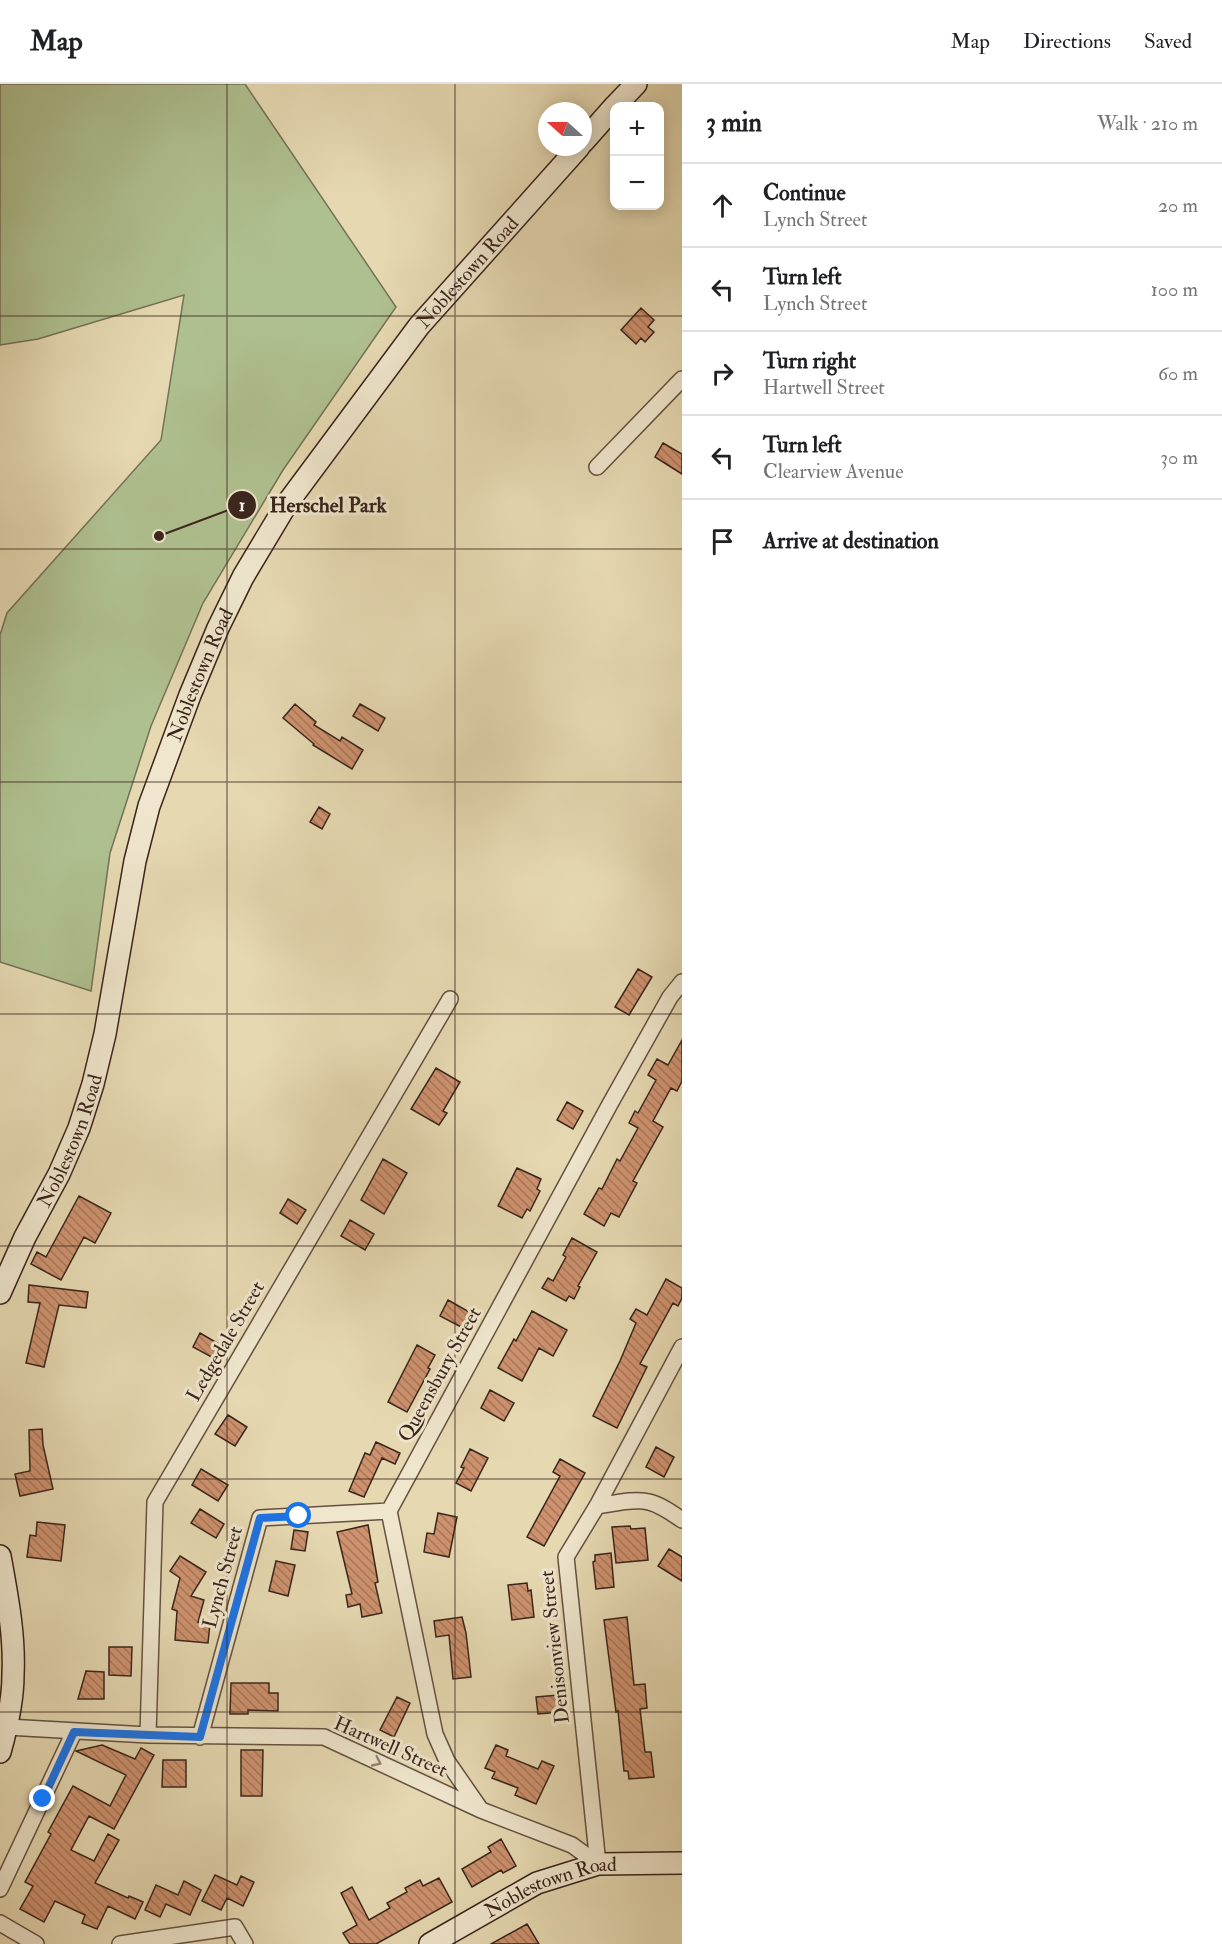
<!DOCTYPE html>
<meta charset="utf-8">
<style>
body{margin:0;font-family:"IM FELL Double Pica",serif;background:#f6f6f6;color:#202124}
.controls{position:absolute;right:18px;top:18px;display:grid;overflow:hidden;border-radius:12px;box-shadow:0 3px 15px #0003}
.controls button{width:54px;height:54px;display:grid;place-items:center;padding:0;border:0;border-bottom:2px solid #e0e0e0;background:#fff;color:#202124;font:30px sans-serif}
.compass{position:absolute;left:538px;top:18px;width:54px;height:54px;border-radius:50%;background:#fff;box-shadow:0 3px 15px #0003;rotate:291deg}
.stop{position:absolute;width:18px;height:18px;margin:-14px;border:4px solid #1a73e8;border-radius:50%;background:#fff}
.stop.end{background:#1a73e8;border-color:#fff;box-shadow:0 2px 6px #0008}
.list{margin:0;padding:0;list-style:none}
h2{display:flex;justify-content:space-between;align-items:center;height:78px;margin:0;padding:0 24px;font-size:26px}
h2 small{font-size:20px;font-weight:400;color:#757577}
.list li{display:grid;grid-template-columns:39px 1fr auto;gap:18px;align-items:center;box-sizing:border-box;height:84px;padding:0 24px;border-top:2px solid #e0e0e0}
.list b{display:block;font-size:22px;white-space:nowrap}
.list p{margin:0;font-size:20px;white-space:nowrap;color:#757577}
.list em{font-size:20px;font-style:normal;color:#757577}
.icon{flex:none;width:33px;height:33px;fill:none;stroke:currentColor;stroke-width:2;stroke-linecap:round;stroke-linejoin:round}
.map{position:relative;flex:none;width:682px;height:1860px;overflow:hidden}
header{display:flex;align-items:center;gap:36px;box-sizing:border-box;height:84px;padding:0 30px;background:#fff;border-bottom:2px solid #e0e0e0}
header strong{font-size:28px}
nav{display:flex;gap:33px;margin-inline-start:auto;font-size:21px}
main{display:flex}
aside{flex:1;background:#fff}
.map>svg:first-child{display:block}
.green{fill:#afc090;stroke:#747256;stroke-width:1.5}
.building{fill:url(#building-back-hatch);stroke:#39241b;stroke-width:1.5}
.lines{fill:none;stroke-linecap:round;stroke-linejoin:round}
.minor-casing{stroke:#645141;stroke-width:18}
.secondary-casing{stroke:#39241b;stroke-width:24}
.minor{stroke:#efe6cd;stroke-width:15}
.secondary{stroke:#efe6cd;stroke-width:21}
.oneway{stroke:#948574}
.route{stroke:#1a73e8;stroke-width:8}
.grid{fill:none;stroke:#39241b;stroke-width:1.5;stroke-opacity:0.55}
.labels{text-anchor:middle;stroke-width:6;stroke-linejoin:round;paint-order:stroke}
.street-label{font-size:20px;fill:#39241b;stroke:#efe6cd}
.leader{fill:none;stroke:#39241b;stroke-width:2}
.callout-dot{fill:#39241b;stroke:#efe6cd;stroke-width:2}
.mark-label{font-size:18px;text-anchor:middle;font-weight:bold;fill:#fff}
.callout-label{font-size:21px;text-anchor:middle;font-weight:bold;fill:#39241b;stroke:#efe6cd;stroke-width:6;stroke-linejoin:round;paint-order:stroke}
</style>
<header>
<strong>Map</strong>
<nav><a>Map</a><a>Directions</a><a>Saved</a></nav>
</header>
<main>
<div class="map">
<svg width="682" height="1860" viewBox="0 0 682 1860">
<defs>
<pattern id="building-back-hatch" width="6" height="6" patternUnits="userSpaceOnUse" patternTransform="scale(1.5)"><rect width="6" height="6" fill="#ce926f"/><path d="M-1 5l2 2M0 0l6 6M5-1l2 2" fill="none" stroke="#a8775a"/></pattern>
</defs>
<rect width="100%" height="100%" fill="#e6d9b2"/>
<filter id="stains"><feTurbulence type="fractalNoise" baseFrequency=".00333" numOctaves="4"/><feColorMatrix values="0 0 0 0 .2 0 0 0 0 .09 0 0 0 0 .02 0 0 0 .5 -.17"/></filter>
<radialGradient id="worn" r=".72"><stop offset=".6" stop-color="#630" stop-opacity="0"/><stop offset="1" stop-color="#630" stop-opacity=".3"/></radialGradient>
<!-- green -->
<path class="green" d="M0,0H245L396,223L283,386L203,519L151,642L110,769L91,907L0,878V551L7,529L161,356L184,211L38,255L0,261Z"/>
<!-- building -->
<path class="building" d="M641,224L654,236L648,243L654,248L645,258L641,254L636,260L621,246Z
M663,359L682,370V390L655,373Z
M295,620L316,638L314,641L340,657L342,653L363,666L352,685L313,661L314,660L283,634Z
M360,620L385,634L378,647L353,632Z
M319,723L330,730L322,745L310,738Z
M638,885L652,893L629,931L615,923Z
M682,956V997L677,1007L671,1004L653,1037L663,1043L633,1097L637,1099L619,1133L611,1129L604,1142L584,1130L599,1104L602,1105L617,1075L620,1077L638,1044L629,1039L635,1027L638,1029L656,996L648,991L657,975L668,981Z
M436,984L460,998L443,1027L447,1029L439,1041L411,1025Z
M567,1018L583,1027L573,1045L557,1036Z
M383,1075L407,1089L384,1130L361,1116Z
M517,1084L541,1095L537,1105L540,1107L530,1127L527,1125L522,1134L498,1122Z
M79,1112L111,1129L95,1159L84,1153L61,1196L31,1180L37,1168L46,1173Z
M288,1115L306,1126L297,1140L280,1129Z
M350,1136L374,1150L365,1166L341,1152Z
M572,1154L597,1168L578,1202L580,1203L574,1215L569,1212L566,1217L542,1204L548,1194L553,1197L566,1173L563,1171Z
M666,1195L682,1204V1214L678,1222L673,1219L640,1280L647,1283L617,1344L593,1332L620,1277L636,1239L630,1235L636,1225L647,1231Z
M29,1201L88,1208L86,1224L59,1221L44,1283L26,1279L40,1219L28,1218Z
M448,1216L471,1229L463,1244L440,1232Z
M532,1227L567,1246L553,1272L539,1264L522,1297L498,1284L514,1255L516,1257Z
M200,1249L224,1263L217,1276L193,1263Z
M417,1261L435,1271L428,1284L430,1285L407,1328L388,1318Z
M490,1306L514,1319L504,1337L481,1324Z
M228,1331L247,1343L235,1362L215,1350Z
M42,1345L43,1361L53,1405L20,1412L15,1390L30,1387L29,1346Z
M376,1358L400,1369L395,1380L382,1374L364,1413L349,1407L365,1369L370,1371Z
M656,1363L674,1373L664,1393L646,1383Z
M470,1365L488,1374L471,1407L456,1399L464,1384L461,1383Z
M560,1375L585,1389L544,1462L527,1453L560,1392L553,1388Z
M201,1385L228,1401L218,1417L192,1401Z
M200,1425L224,1440L216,1454L191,1439Z
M438,1429L457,1433L449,1473L424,1468L427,1449L434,1450Z
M37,1438L65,1441L61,1477L27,1473L30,1451L36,1452Z
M368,1441L378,1498L375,1499L382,1529L362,1533L360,1520L348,1523L346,1511L352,1510L337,1448Z
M630,1442L631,1445L645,1444L648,1476L616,1479L612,1443Z
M294,1446L308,1448L305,1467L291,1465Z
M669,1465L682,1473V1497L658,1482Z
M611,1469L614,1503L596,1505L593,1478L595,1477V1471Z
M180,1472L206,1488L191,1512L204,1516L198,1538L210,1539L208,1559L175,1556L177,1527L172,1525L180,1494L170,1487Z
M276,1477L295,1481L288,1512L269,1507Z
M527,1499L528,1507L531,1506L534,1533L512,1536L508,1501Z
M462,1533L466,1549L471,1593L453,1595L449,1551L436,1553L434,1537Z
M627,1533L634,1601L645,1600L647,1624L640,1625L645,1668H651L654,1693L629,1695L628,1687H624L618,1627L616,1628L604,1536Z
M109,1563H132L131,1592L109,1591Z
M86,1587L104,1588V1615H78Z
M231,1599H269V1609H278V1627L248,1626V1630H230Z
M559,1611L561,1628L538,1630L536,1613Z
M397,1613L410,1619L394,1653L380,1646Z
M102,1661L135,1675L141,1664L154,1671L114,1745L89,1732L71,1766L94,1777L108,1750L119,1756L95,1799L128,1814L129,1812L143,1818L135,1835L108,1822L97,1845L82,1839L85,1831L55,1817L44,1838L20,1825L33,1802L25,1798L51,1750L48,1748L73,1702L110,1722L126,1691L76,1667Z
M496,1661L508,1666L506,1672L538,1685L542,1677L554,1682L536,1720L515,1711L518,1704L492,1694L495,1688L485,1684Z
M241,1666H263L262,1712H241Z
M163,1676H186V1703H162Z
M501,1755L516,1782L503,1789L501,1786L472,1803L462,1785L491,1768L488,1763Z
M215,1791L237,1801L241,1792L254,1798L243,1822L227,1814L221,1826L202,1817Z
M439,1794L452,1818L376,1860H350L343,1849L357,1841L341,1809L352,1803L369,1836L390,1824L387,1819L407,1808L405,1804L420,1796L423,1802Z
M184,1797L201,1806L190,1831L166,1820L160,1833L145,1826L156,1801L178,1811Z
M527,1840L539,1860H491Z"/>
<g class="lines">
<defs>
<path id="minor" d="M597,383L682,295
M597,1422C611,1420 635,1414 649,1418C661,1421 672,1429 682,1436
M7,1643L148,1651L324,1653L481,1726L572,1761L598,1780
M148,1651L155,1418L450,915
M200,1653L260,1434L389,1427
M481,1726L447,1677L435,1650L389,1427L610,1020L670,913L682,898
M598,1780L566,1473L597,1422L682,1263
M0,1805L74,1648
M0,1839L36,1860
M120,1860L235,1843L245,1860"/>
<g id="secondary">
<path d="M615,22L636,0"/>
<path d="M583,58L614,23"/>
<path id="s1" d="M0,1209L25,1153L59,1090L79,1044L93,1000L105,950L135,777L149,722L190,611L218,544L243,493L286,421L419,242L579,63"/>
<path d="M0,1472C7,1511 15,1551 13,1591C13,1616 7,1643 0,1668"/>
<path id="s2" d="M430,1860L537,1799L598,1780L682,1779"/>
</g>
</defs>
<!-- minor casing -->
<use href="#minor" class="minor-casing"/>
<!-- secondary casing -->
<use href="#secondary" class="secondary-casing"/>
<!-- minor -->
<use href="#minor" class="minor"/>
<!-- secondary -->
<use href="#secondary" class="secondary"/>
</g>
<!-- one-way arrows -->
<defs><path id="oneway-chevron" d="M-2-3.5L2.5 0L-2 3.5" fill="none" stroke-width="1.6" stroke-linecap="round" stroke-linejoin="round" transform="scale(1.5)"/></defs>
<use class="oneway" href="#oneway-chevron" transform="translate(377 1678) rotate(25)"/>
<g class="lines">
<!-- route -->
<path class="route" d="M43,1715L74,1648L200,1653L260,1434L299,1432"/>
</g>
<!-- grid -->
<path class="grid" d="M227,0V1860M455,0V1860M0,232H682M0,465H682M0,698H682M0,930H682M0,1162H682M0,1395H682M0,1628H682"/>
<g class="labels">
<!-- street labels -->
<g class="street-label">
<text dy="7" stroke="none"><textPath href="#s1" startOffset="1140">Noblestown Road</textPath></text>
<text dy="7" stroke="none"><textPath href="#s1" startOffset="654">Noblestown Road</textPath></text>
<text dy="7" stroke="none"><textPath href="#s1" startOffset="168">Noblestown Road</textPath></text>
<text transform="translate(225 1257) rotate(-60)" y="7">Ledgedale Street</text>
<text transform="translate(439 1290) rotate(-61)" y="7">Queensbury Street</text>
<text transform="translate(222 1493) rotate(-75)" y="7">Lynch Street</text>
<text transform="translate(554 1563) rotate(-96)" y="7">Denisonview Street</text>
<text transform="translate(391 1662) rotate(24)" y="7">Hartwell Street</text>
<text dy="7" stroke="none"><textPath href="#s2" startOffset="135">Noblestown Road</textPath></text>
</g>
</g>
<!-- callouts -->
<path class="leader" d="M159 452L242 421"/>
<g class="callout-dot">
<circle cx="159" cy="452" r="6"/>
<circle cx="242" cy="421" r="15"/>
</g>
<g class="mark-label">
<text x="242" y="427">1</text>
</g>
<g class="callout-label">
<text x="328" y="428">Herschel Park</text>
</g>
<rect width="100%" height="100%" filter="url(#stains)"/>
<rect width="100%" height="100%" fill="url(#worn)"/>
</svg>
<div class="controls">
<button>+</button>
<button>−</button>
</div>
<svg class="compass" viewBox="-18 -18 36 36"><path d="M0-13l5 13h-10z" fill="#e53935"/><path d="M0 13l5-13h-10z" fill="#757577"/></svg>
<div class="stop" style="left:299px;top:1432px"></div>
<div class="stop end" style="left:43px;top:1715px"></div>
</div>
<aside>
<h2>3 min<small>Walk · 210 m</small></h2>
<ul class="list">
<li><svg class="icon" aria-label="ahead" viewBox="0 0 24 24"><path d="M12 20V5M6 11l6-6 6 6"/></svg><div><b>Continue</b><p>Lynch Street</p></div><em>20 m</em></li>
<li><svg class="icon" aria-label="left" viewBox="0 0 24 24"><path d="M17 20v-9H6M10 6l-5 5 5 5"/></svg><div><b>Turn left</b><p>Lynch Street</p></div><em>100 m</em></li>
<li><svg class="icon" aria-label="right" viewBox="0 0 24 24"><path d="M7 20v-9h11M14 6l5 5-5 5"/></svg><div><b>Turn right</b><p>Hartwell Street</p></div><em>60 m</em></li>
<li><svg class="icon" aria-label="left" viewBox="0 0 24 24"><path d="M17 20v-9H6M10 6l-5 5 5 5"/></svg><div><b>Turn left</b><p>Clearview Avenue</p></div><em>30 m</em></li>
<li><svg class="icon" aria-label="arrive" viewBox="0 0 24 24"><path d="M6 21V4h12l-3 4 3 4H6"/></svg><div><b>Arrive at destination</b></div></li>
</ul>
</aside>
</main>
